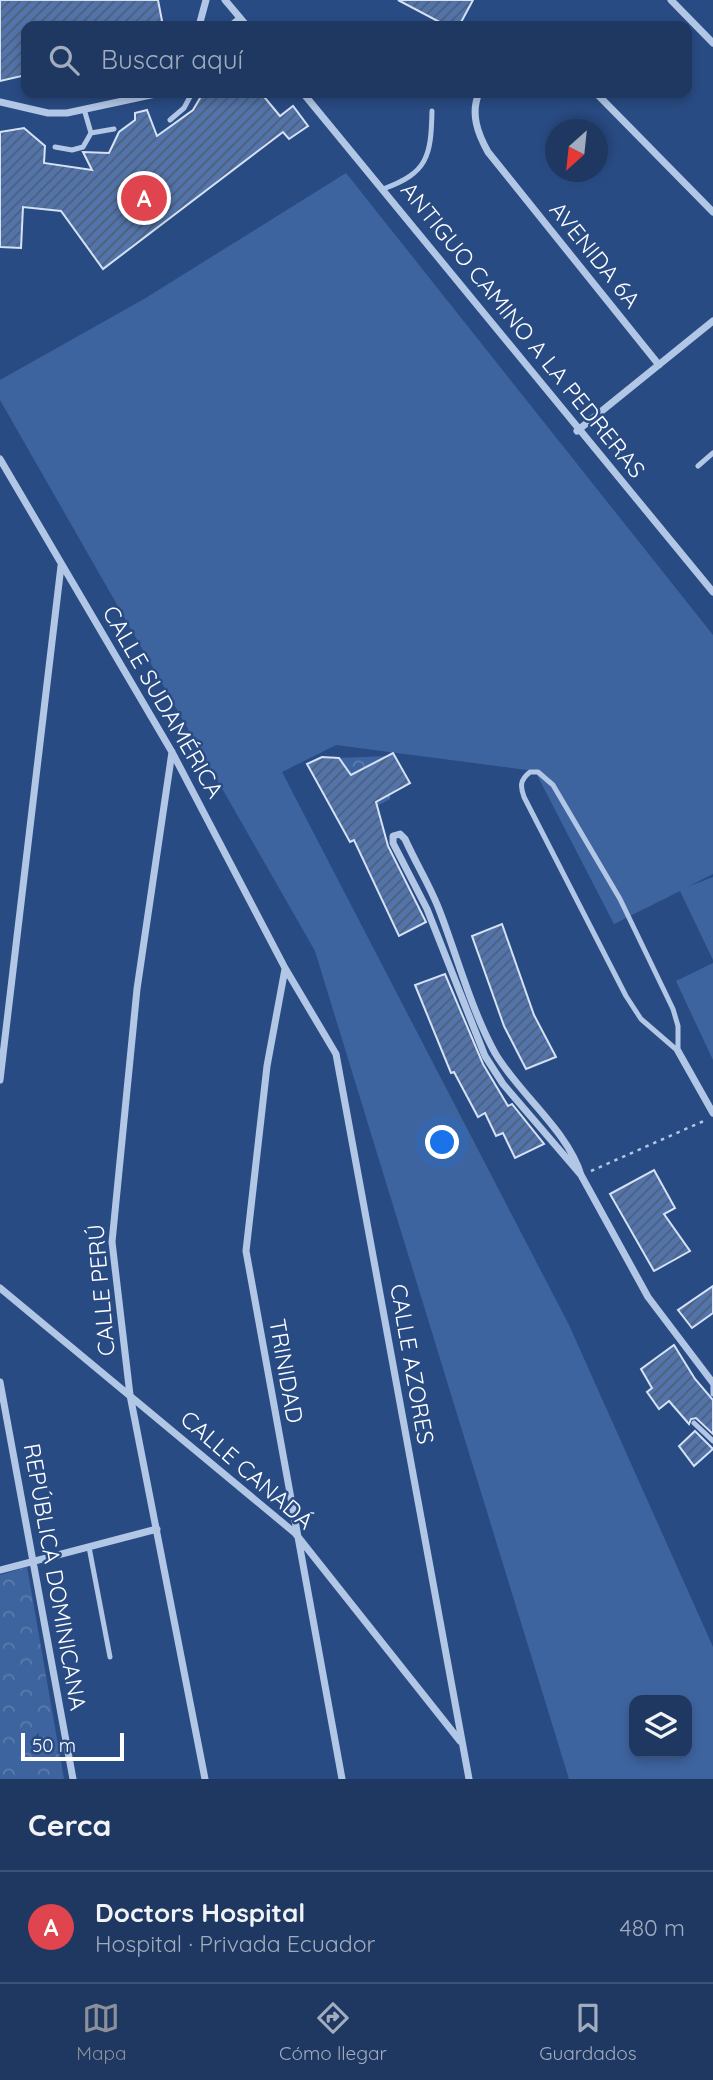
<!DOCTYPE html>
<html lang="es">
<meta charset="utf-8">
<style>
body{margin:0;font-family:Quicksand,sans-serif;background:#2c436b;color:#f1f3f6}
.controls{position:absolute;right:21px;bottom:21px;display:grid;overflow:hidden;border-radius:14px;box-shadow:0 4px 10px #0003}
.controls button{width:63px;height:63px;display:grid;place-items:center;padding:0;border:0;border-bottom:2px solid #3c5277;background:#1f3862;color:#f1f3f6;font:35px sans-serif}
.compass{position:absolute;left:545px;top:119px;width:63px;height:63px;border-radius:50%;background:#1f3862;box-shadow:0 4px 10px #0003;rotate:207deg}
.scale{position:absolute;left:21px;bottom:18px;width:103px;box-sizing:border-box;padding-left:7px;border:4px solid #fff;border-top:0;font-size:19px;line-height:24px;white-space:nowrap;color:#fff;-webkit-text-stroke:5px #294b83;paint-order:stroke}
.you{position:absolute;left:443px;top:1143px;width:24px;height:24px;margin:-18px;border:5px solid #fff;border-radius:50%;background:#1a73e8;box-shadow:0 0 0 10px #1a73e833}
.badge{display:grid;place-items:center;width:46px;height:46px;border-radius:50%;background:#8c9099;color:#fff;font-size:23px;font-weight:700}
.pin{position:absolute;translate:-50% -50%;border:4px solid #fff;box-shadow:0 2px 7px #0006}
.list{margin:0;padding:0;list-style:none}
h2{display:flex;justify-content:space-between;align-items:center;height:91px;margin:0;padding:0 28px;font-size:30px}
h2 small{font-size:23px;font-weight:400;color:#a1acbe}
.list li{display:grid;grid-template-columns:46px 1fr auto;gap:21px;align-items:center;box-sizing:border-box;height:112px;padding:0 28px;border-top:2px solid #3c5277}
.list b{display:block;font-size:26px;white-space:nowrap}
.list p{margin:0;font-size:23px;white-space:nowrap;color:#a1acbe}
.list em{font-size:23px;font-style:normal;color:#a1acbe}
.icon{flex:none;width:38px;height:38px;fill:none;stroke:currentColor;stroke-width:2;stroke-linecap:round;stroke-linejoin:round}
.map{position:relative;flex:none;width:713px;height:1779px;overflow:hidden}
.search{position:absolute;background:#1f3862;box-shadow:0 4px 10px #0003;left:21px;right:21px;top:21px;height:77px;display:flex;align-items:center;gap:18px;box-sizing:border-box;padding:0 24px;border-radius:14px;color:#a1acbe;font-size:26px}
.sheet{height:203px;background:#1f3862}
nav{display:flex;justify-content:space-around;align-items:center;box-sizing:border-box;height:98px;border-top:2px solid #3c5277;background:#1f3862;font-size:19px;color:#a1acbe}
nav a{display:grid;justify-items:center;gap:4px}
nav .on{color:#8c9099}
.map>svg:first-child{display:block}
.grass{fill:#3e649f;fill-rule:evenodd}
.forest{fill:url(#forest-crowns)}
.building{fill:url(#building-hatch);stroke:#d5e2f5;stroke-width:2}
.lines{fill:none;stroke-linecap:round;stroke-linejoin:round}
.path{stroke:#b2c7e6;stroke-width:2.5;stroke-dasharray:3.5 5;stroke-linecap:butt}
.lane{stroke:#b2c7e6;stroke-width:5}
.street{stroke:#b2c7e6;stroke-width:7}
.labels{text-anchor:middle;stroke-width:5;stroke-linejoin:round;paint-order:stroke}
.street-label{font-size:23px;fill:#fff;stroke:#294b83}
</style>
<div class="map">
<svg width="713" height="1779" viewBox="0 0 713 1779">
<defs>
<pattern id="forest-crowns" width="20" height="18" patternUnits="userSpaceOnUse" patternTransform="scale(1.75)"><rect width="20" height="18" fill="#3e649f"/><path d="M2 6a3 3 0 1 1 6 0M12 15a3 3 0 1 1 6 0" fill="none" stroke="#5b7bad"/></pattern>
<pattern id="building-hatch" width="6" height="6" patternUnits="userSpaceOnUse" patternTransform="scale(1.75)"><rect width="6" height="6" fill="#5274ab"/><path d="M-1 1l2-2M0 6l6-6M5 7l2-2" fill="none" stroke="#4f5e77"/></pattern>
</defs>
<rect width="100%" height="100%" fill="#294b83"/>
<!-- grass -->
<path class="grass" d="M346,173L713,635V874L687,887L713,877V960L680,891L614,924L535,771L336,745L282,772L569,1325L713,1647V1779H569L315,951L0,400V380L144,299ZM634,1700H687V1753H634Z
M713,963V1060L676,981Z"/>
<!-- forest -->
<path class="forest" d="M388,756L390,799L368,811L339,758Z
M27,1567L64,1779H0V1575Z"/>
<!-- building -->
<path class="building" d="M0,0H158L163,26H26V75L0,81Z
M398,0H473L459,26H447Z
M203,93H261L280,116L293,106L308,126L289,139L283,132L103,269L61,211L23,207L21,248L0,247V132L24,128L45,146L44,163L92,170L83,152L109,153L119,132L135,120V113L147,110L157,136L193,110Z
M393,753L410,783L376,802L388,846L426,922L399,936L354,840L350,842L307,764L322,757L339,758L351,775Z
M502,924L534,1015L556,1057L526,1069L504,1026L472,936Z
M445,974L483,1064L508,1106L512,1104L544,1144L515,1158L503,1133L496,1136L485,1113L478,1117L454,1072L451,1073L415,985Z
M654,1170L675,1208L664,1214L690,1251L654,1271L610,1194Z
M713,1286V1313L692,1328L678,1310Z
M674,1345L695,1379L713,1400V1434L696,1418L691,1419L689,1424L669,1401L659,1409L647,1392L652,1388L641,1369Z
M695,1431L713,1449L694,1466L679,1446Z"/>
<g class="lines">
<!-- path -->
<path class="path" d="M591,1171L706,1120"/>
<!-- lane -->
<path class="lane" d="M229,26L239,18
M170,120L184,108L192,93
M91,133L114,129
M55,147L72,150L83,147L91,133L84,109
M383,189C428,173 431,156 432,111
M698,466L713,453
M530,772H538L553,785L620,899L673,1009L678,1026V1051L641,1019L626,996L524,797C520,786 520,780 530,772Z
M713,1386V1394
M694,1423L713,1441
M89,1547L110,1657"/>
<!-- street -->
<path class="street" d="M225,0L247,26
M671,0L713,43
M199,26L206,0
M520,26H523
M303,93L713,592
M479,93C470,114 478,134 488,152L659,365
M596,93L713,212
M0,102L48,113H67L160,93
M577,431L713,321
M0,459L172,752L285,968L336,1054L469,1779
M172,752L137,989L112,1242L130,1395L205,1779
M400,834L405,839C416,864 431,887 440,912C458,959 471,1009 495,1053C519,1094 568,1131 581,1175L503,1084L485,1056L427,909L393,843V836Z
M285,969L267,1066L246,1251L342,1779
M678,1051L713,1113
M0,1080L61,566
M581,1175L648,1297L713,1383
M0,1288L295,1533L460,1741
M0,1382L73,1779
M0,1570L157,1529"/>
</g>
<g class="labels">
<!-- street labels -->
<g class="street-label">
<text transform="translate(595 255) rotate(51)" y="8">AVENIDA 6A</text>
<text transform="translate(523 330) rotate(51)" y="8">ANTIGUO CAMINO A LA PEDRERAS</text>
<text transform="translate(163 702) rotate(60)" y="8">CALLE SUDAMÉRICA</text>
<text transform="translate(101 1290) rotate(-95)" y="8">CALLE PERÚ</text>
<text transform="translate(412 1364) rotate(80)" y="8">CALLE AZORES</text>
<text transform="translate(286 1371) rotate(80)" y="8">TRINIDAD</text>
<text transform="translate(247 1470) rotate(41)" y="8">CALLE CANADÁ</text>
<text transform="translate(55 1577) rotate(80)" y="8">REPÚBLICA DOMINICANA</text>
</g>
</g>
</svg>
<div class="controls">
<button><svg class="icon" aria-label="layers" viewBox="0 0 24 24"><path d="M12 4l9 5-9 5-9-5zM3 14l9 5 9-5"/></svg></button>
</div>
<svg class="compass" viewBox="-18 -18 36 36"><path d="M0-13l5 13h-10z" fill="#e53935"/><path d="M0 13l5-13h-10z" fill="#a1acbe"/></svg>
<div class="scale">50 m</div>
<div class="you"></div>
<div class="pin badge" style="left:144px;top:198px;background:#e0444e">A</div>
<div class="search"><svg class="icon" aria-label="search" viewBox="0 0 24 24"><circle cx="10" cy="10" r="6"/><path d="M15 15l6 6"/></svg>Buscar aquí</div>
</div>
<section class="sheet">
<h2>Cerca<small></small></h2>
<ul class="list">
<li><span class="badge" style="background:#e0444e">A</span><div><b>Doctors Hospital</b><p>Hospital · Privada Ecuador</p></div><em>480 m</em></li>
</ul>
</section>
<nav>
<a class="on"><svg class="icon" aria-label="map" viewBox="0 0 24 24"><path d="M3 6l6-2 6 2 6-2v14l-6 2-6-2-6 2zM9 4v14M15 6v14"/></svg>Mapa</a>
<a><svg class="icon" aria-label="directions" viewBox="0 0 24 24"><path d="M12 3l9 9-9 9-9-9zM9 14v-3h6M13 9l2 2-2 2"/></svg>Cómo llegar</a>
<a><svg class="icon" aria-label="saved" viewBox="0 0 24 24"><path d="M7 4h10v16l-5-4-5 4z"/></svg>Guardados</a>
</nav>
